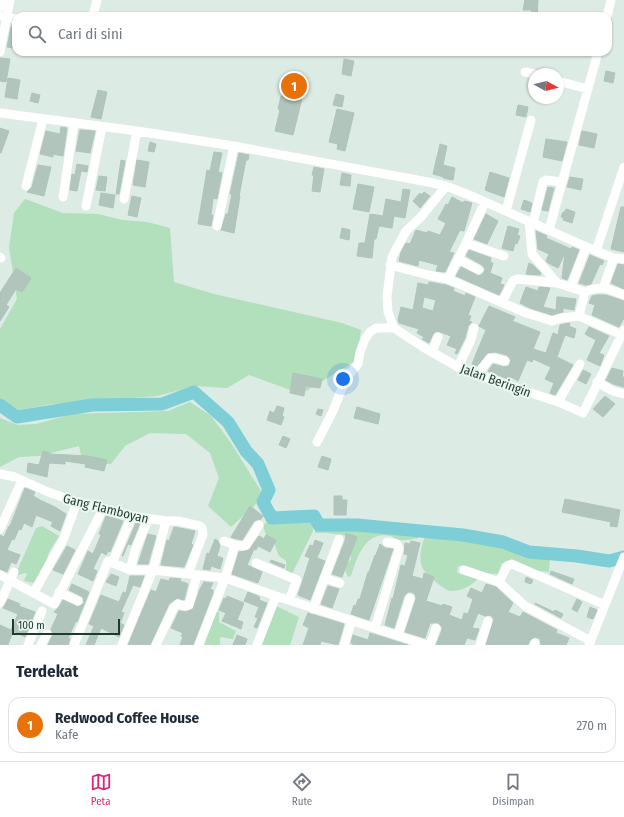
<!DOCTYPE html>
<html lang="id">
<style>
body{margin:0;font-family:"Fira Sans Condensed",sans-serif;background:#f6f6f7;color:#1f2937}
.compass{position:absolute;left:528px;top:68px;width:36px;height:36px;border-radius:50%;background:#fff;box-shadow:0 1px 3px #0004;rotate:98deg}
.scale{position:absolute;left:12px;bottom:10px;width:108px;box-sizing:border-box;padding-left:4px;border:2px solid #1d3b31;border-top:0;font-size:11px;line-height:14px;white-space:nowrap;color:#1d3b31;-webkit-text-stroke:3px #edf7f1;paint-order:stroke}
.you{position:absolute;left:343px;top:379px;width:14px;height:14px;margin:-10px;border:3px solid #fff;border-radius:50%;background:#1a73e8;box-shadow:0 0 0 6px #1a73e833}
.badge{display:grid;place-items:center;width:26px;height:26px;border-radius:50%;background:#db2777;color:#fff;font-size:13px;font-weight:700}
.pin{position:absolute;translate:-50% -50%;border:2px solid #fff;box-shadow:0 1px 4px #0006}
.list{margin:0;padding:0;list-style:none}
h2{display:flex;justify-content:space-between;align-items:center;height:52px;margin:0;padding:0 16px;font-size:17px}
h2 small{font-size:13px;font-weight:400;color:#747a83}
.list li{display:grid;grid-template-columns:26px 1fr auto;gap:12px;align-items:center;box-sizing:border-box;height:56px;margin:0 8px 8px;padding:0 8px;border:1px solid #e0e1e3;border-radius:12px}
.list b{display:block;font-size:15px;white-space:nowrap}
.list p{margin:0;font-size:13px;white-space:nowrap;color:#747a83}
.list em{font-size:13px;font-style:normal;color:#747a83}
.icon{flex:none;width:22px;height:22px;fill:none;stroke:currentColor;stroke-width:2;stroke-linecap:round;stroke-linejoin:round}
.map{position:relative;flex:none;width:624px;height:645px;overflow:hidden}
.search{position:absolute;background:#fff;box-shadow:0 1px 3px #0004;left:12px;right:12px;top:12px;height:44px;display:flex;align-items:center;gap:10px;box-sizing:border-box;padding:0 14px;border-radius:12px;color:#747a83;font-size:15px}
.sheet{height:116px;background:#fff}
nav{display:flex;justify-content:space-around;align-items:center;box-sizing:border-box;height:56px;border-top:1px solid #e0e1e3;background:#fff;font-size:11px;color:#747a83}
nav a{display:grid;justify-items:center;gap:2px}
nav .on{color:#db2777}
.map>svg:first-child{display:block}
.green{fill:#b2dfbc}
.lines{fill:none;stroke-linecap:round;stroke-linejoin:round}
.river{stroke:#7dced7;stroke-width:13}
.building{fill:#b1c5bc;stroke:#aec5ba;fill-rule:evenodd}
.minor{stroke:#fff;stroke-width:9}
.labels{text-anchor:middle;stroke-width:4;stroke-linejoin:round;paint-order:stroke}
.street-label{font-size:13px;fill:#1d3b31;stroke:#edf7f1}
</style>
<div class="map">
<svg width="624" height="645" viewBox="0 0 624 645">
<rect width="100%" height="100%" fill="#dcebe3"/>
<!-- green -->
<path class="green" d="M25,199L63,213L98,214L122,220L147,222L170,228L174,282L214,294L342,323L361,330L357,360L301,394L249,375L227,388L196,386L157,396L53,404L19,410L0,398V329L17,299L9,247L14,213Z
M190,402L211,416L231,443L261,491L255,505L231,527L208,506L219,478L210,453L186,434L150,433L125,446L111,464H83L79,446L39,456L19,457L0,467V418L18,425L36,424L72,414L168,411Z
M293,520H312L313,531L292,574L286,571V561L279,556L274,543L266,535L263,525L267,522Z
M42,526L59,536L49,552L45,566L34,583L24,581L27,574L25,573L15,576L36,528Z
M315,527H355L421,534L418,538C413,539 405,541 399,540C396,539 394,537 391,536C365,530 357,557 351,576L348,577L344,568L351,559L350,536L327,533H315Z
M426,535C445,535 481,538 500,544C509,547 517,552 525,555C534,557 542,556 550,556L549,572L539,571L518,565L502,563L498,574L483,573L462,565L458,567L457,573L478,579C472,584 466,589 459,590C457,591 452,591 450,591C443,589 427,575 423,569C418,560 421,544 426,535Z
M276,606L299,617L290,645H259Z
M219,611V622L236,631L233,639L220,637V645H202L214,614Z"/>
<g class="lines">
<!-- river -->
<path class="river" d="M0,405L17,417L92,405L162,404L194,392L228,422L246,451L258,464L269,490L263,502L272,518L314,516L319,525H357L463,535L503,542L529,552L577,556L609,561L624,557"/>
</g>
<!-- building -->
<path class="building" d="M525,0H538L537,16H530L532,10H523Z
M11,27H16L13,48L7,47Z
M0,58L10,59L6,82L0,81Z
M344,59L354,61L351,76L342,74Z
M606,71L615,73L613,83L604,81Z
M297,75L307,78L293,135L275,131L280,110L278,109L281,96L288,98L292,82H295Z
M8,78L20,80L17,99L5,97Z
M98,90L107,92L101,119L91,117Z
M32,93L40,95L38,103L30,101Z
M336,94L344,96L342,107L333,105Z
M518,105L528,107L526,117L516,115Z
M337,109L354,113L345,151L337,149L338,144L329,142Z
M61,127L67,128L63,156L53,154V157L40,154L46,131L60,134Z
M0,128L9,131L1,153H0Z
M80,130L95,131L90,153L76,151Z
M582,131L597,134L594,148L579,145Z
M546,139L567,142L562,161L543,157Z
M150,142L156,144L154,152L148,151Z
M440,144L447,146L443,165L455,168L453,180L443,178L444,177L433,174Z
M214,152L222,153L218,172L222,173L217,199L213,198L211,215H213L211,226L198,224L207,170L210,171Z
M239,153L249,155L248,160H246L239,196H240L234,233L221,230L226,214H228L232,194H230Z
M121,160L125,161L119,194H116Z
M137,160L149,162L145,187L133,185Z
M77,164L88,166L87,172L81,171L77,191L70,190L72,174L75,175Z
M38,165L51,167L44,196L27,192L32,187Z
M314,167L324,169L320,192L312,191L314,175H312Z
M490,172L509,178L504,197L485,190Z
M342,173L351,175L350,186L340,185Z
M99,176L107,177L105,191L96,190Z
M570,177L583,179L581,190L567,187Z
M358,184L374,187L369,212L353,209Z
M548,187L554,188L548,211L542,210Z
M403,189L410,190L405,218L394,216L392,228L379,226L376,239H374L372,258L357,256L359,243H365L370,214L383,216L386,199L401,202Z
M424,192L430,196L420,208L413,201L420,193L421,195Z
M101,193L115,195L113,208L99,205Z
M132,196L141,198L137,217L128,215Z
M452,197L463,203L464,201L472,203L464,231L460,230L449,252L454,253L445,272L436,271L438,265L434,264L419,260L418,266L399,261L401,252L406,243L410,244L416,230L427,233L428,231L440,235L446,223L438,219L446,204L448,205Z
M524,200L532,203L530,212L521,209Z
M621,207H624V252L611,249Z
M566,209L575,212L572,223L563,220L564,218L561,217L563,212H565Z
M486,214L498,221L487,244L474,239Z
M508,226L519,229L517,235L520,236L517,244L515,243L513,251L502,248Z
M342,228L350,230L349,240L340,238Z
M536,231L547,236L546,238L571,249L572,247L579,250L567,280L562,278L565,253L558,268L548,263L546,261L549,254L538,249Z
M469,250L491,258L490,262L493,263L490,273L502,278L500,284L504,285L499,295L456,276L461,267L479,276L484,272L485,269L482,265L466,256Z
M590,255L604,261L602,265L600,264L591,284L586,285L579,283Z
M529,263L533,265L541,273L540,275L526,274Z
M618,264L624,265V289L611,283Z
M16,268L31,278L22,292L16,289L6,305L9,307L0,321V293Z
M429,282L446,285L454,288L453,291L465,296L466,293L475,297L468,315L471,316L469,321L472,322L468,326L465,338L457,354L455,353L457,349L447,345L451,336L437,331L433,334L429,343L422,339L424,337L417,333L419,329L399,323L398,320L401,307L413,310L418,283L428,285ZM424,297L436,300L433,311L422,308Z
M526,287L538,291L539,287L550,288L543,307L556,310L557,297H560L576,299L574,310L563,308V312L552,315L530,308L520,303Z
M597,295H606L624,301V318L619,327L592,315L595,305L589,303L592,296Z
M489,306L515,317L512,321L540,332L533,349L546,353L553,333L558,335L560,325L570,323L569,326L576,329L574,338L565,335L557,357L573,365L555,395L550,393L554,383L545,379L551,367L533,359L532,362L527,360L518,381L511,377L510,380L488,371L493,364L504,367L509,366L511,360L507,355L495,352L488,353L477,366L472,364L486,330L479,326Z
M589,327L609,336L599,353L604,355L600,366L587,360L596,340L585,334Z
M612,368L623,371L622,377H624V387L613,384L606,380Z
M583,370L591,374L586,384L578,380Z
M293,373L322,379L320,388L305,386L304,396L290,393Z
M605,396L615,404L603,417L593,409Z
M277,406L284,408L282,416L284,417L281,425L267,420L270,411L274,413Z
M357,407L380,414L378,424L354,418Z
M318,409L323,410L321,416L316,414Z
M283,436L290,439L286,448L279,445Z
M43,451L50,453V454L88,456L107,460L104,471L85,467L86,464L65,461V464L49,463L47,477L27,472L28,463L39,465Z
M322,456L331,459L328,470L318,467Z
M25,488L35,492L33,496L40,500L55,507L66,514L60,531L51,526L53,522L36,515L32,527L24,523L21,530L19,529L14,540L12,539L7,550L20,555L16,564L11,562L7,572L0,569V535L4,537L9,526H10Z
M334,496H342V500H347L346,515H334Z
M565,499L620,510L617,527L610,526L611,522L562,512Z
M250,506L263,516L261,519L257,520L254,521L242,540L233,538L231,537Z
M106,516L123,521L110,552L108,551L106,555L101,552L93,569L97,571L93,581L78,574L88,551L93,554L101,535L99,534Z
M136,523H140L131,545L128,544L123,556H122Z
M174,527L195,531L191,544L193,545L184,567L161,565L167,540L169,541Z
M346,533L357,537L342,577L332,574L345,541Z
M148,534L156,536L148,564H138Z
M266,535L276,540L270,552L258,546L256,550L254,549L247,565L262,572L258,583L232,574L239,552L249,550L259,536L264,539Z
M215,539L218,541L220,546L217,556L223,558L220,569L211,566L210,570L203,569L207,553L209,554Z
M315,540L323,543L317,558L325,561L310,600L298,595L310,558L305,556L310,545L313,546Z
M411,541L420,543L412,576L423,579L424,573L434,577L426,601L442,606L443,604L452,607L449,615L462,620L464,613L468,614L473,599L467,596L471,588L482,593L486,584L496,587L513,603L508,612L520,617L523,612L557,630L556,633L569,638L566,645H541L540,639L535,637L530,640L528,645H486L494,619L490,615L485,616L478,613L472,628L479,629L475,640L467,638L464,645H436L442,630V627L438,623H430L425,638L405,632L416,599L415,594L411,592H408L404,596L394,628L385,625L392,598L393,599L401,565L405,566L408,555L404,554L405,543L410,544Z
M380,544L385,548L393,549L369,620L351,614L354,605L356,606L358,599H360L368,572H369L375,555H376Z
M67,546L75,550L63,574L53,570Z
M271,560L285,565L284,568L270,562Z
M551,571L574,579L572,584L550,574Z
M111,574L119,577L116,586L106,582Z
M130,576H144L140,587L133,585L121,612L124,613L120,623L124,625L119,637L101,628L94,645H86L94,626L89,624L101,595L119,602L123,592L126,593Z
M526,577L533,580L531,584L525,582Z
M170,578L181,579L180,581L188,584L184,600L177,598L169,604L150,645H128L151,590L156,592L161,579L169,581Z
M204,582L213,583L210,589L213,590V593L193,645H180L183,637L181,636L183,633L171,628L179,611L186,612L193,609L200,589Z
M72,584L89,592L77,622L76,621L68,638L70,639L68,645H48L53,634L51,629L58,614L54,612L59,607L63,600L78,607L84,603L83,597L69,590Z
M328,586L339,589L332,608L321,604Z
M248,592L260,597L259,600L267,603L257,628L254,627L258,618L255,617L259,607L244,601Z
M227,596L244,603L237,620L243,622L241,629L222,621L226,613L219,610L224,598L226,599Z
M8,599L20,604L19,606L35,612L25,637L13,631L8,645H0V625L11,630L18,614L3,608Z
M577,599L582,602L577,612L572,609Z
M535,603L554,612L555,610L563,614L561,618L535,604Z
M590,607L597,610L593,619L587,617Z
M308,613L344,624L338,645L321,641L320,645H303L309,628L303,625Z
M370,633L408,645H353V644L351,643L353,635L368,640Z
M237,635L247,639L245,645H233Z"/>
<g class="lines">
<!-- minor -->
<path class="minor" d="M0,7L8,0
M0,16L16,19
M93,16L97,0
M607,16L611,0
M0,52L10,0
M525,72L534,74
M558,81L588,89
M0,113L137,131L234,146L428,182L446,186L474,197L596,251L614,258L624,259
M26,186L43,119
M446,186L421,217L406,231L392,257L387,296L388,312L394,328L423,347L458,367L477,375L558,402L583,413L624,330
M63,197L74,123
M124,199L137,131
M485,202L466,243L504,256
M86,206L102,127
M506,211L531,120
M529,221L532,254L557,283L585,292L579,316
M533,223L543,182L546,180L562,182
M217,226L234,146
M549,230L598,52
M596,251L624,167
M0,257L1,258
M458,259L479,270
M390,265L428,275L448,279L526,313L552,321L561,318L579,316L624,336
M448,279L466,243
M571,287L586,247
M603,288L614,258
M585,292C601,285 609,289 624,295
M502,302L513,281L517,279L557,283
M432,352L438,337
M458,367L471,340L474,328
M477,375L490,358H495L505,361
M597,382L613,391L624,394
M558,402L580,364
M317,442L333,411L346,378L358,364L360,352L365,339L370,332L376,328H394
M0,474L15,477L48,492L77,502L132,516L166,521H178L200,526L202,528L203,534L188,574
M0,529L22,480
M235,545L244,546L246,545L259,525
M112,563L132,516
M256,563L297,580L289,600
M130,570L135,551L148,519
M464,570L499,582L525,606L591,641
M0,575L54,604L103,509
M324,578L340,583
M499,582L507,566L512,564L605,605
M34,592L64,538L77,502
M59,592L78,601
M0,603L14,572
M313,609L339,539
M375,628L399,549L397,544L387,542
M398,635L410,598
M28,645L42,611
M41,645L47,634
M74,645L108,561L130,570H153L225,578L276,596L427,645
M122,645L153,570L166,521
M156,645L174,607L178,604L185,606L189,605L197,575
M199,645L225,578L235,545L224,541
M257,645L276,596
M344,645L352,620
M430,645L436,628
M480,645L488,621
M534,645L535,643
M589,645L624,557"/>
</g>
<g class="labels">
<!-- street labels -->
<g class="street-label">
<text transform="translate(496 380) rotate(20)" y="5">Jalan Beringin</text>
<text transform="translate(106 508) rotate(14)" y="5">Gang Flamboyan</text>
</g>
</g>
</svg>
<svg class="compass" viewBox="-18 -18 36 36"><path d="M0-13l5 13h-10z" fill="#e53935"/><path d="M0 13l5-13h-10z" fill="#747a83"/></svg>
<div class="scale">100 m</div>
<div class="you"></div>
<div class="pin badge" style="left:294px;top:86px;background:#e8710a">1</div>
<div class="search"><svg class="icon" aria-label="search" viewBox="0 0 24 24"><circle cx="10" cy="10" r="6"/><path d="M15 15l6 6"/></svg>Cari di sini</div>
</div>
<section class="sheet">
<h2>Terdekat<small></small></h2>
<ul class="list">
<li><span class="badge" style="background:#e8710a">1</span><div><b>Redwood Coffee House</b><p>Kafe</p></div><em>270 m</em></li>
</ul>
</section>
<nav>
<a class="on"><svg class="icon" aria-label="map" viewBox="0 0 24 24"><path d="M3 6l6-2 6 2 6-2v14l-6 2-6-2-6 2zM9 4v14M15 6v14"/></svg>Peta</a>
<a><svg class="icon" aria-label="directions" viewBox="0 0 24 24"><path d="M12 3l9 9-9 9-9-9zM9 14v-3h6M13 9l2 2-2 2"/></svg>Rute</a>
<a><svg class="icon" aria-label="saved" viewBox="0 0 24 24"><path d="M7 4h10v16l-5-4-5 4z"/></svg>Disimpan</a>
</nav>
